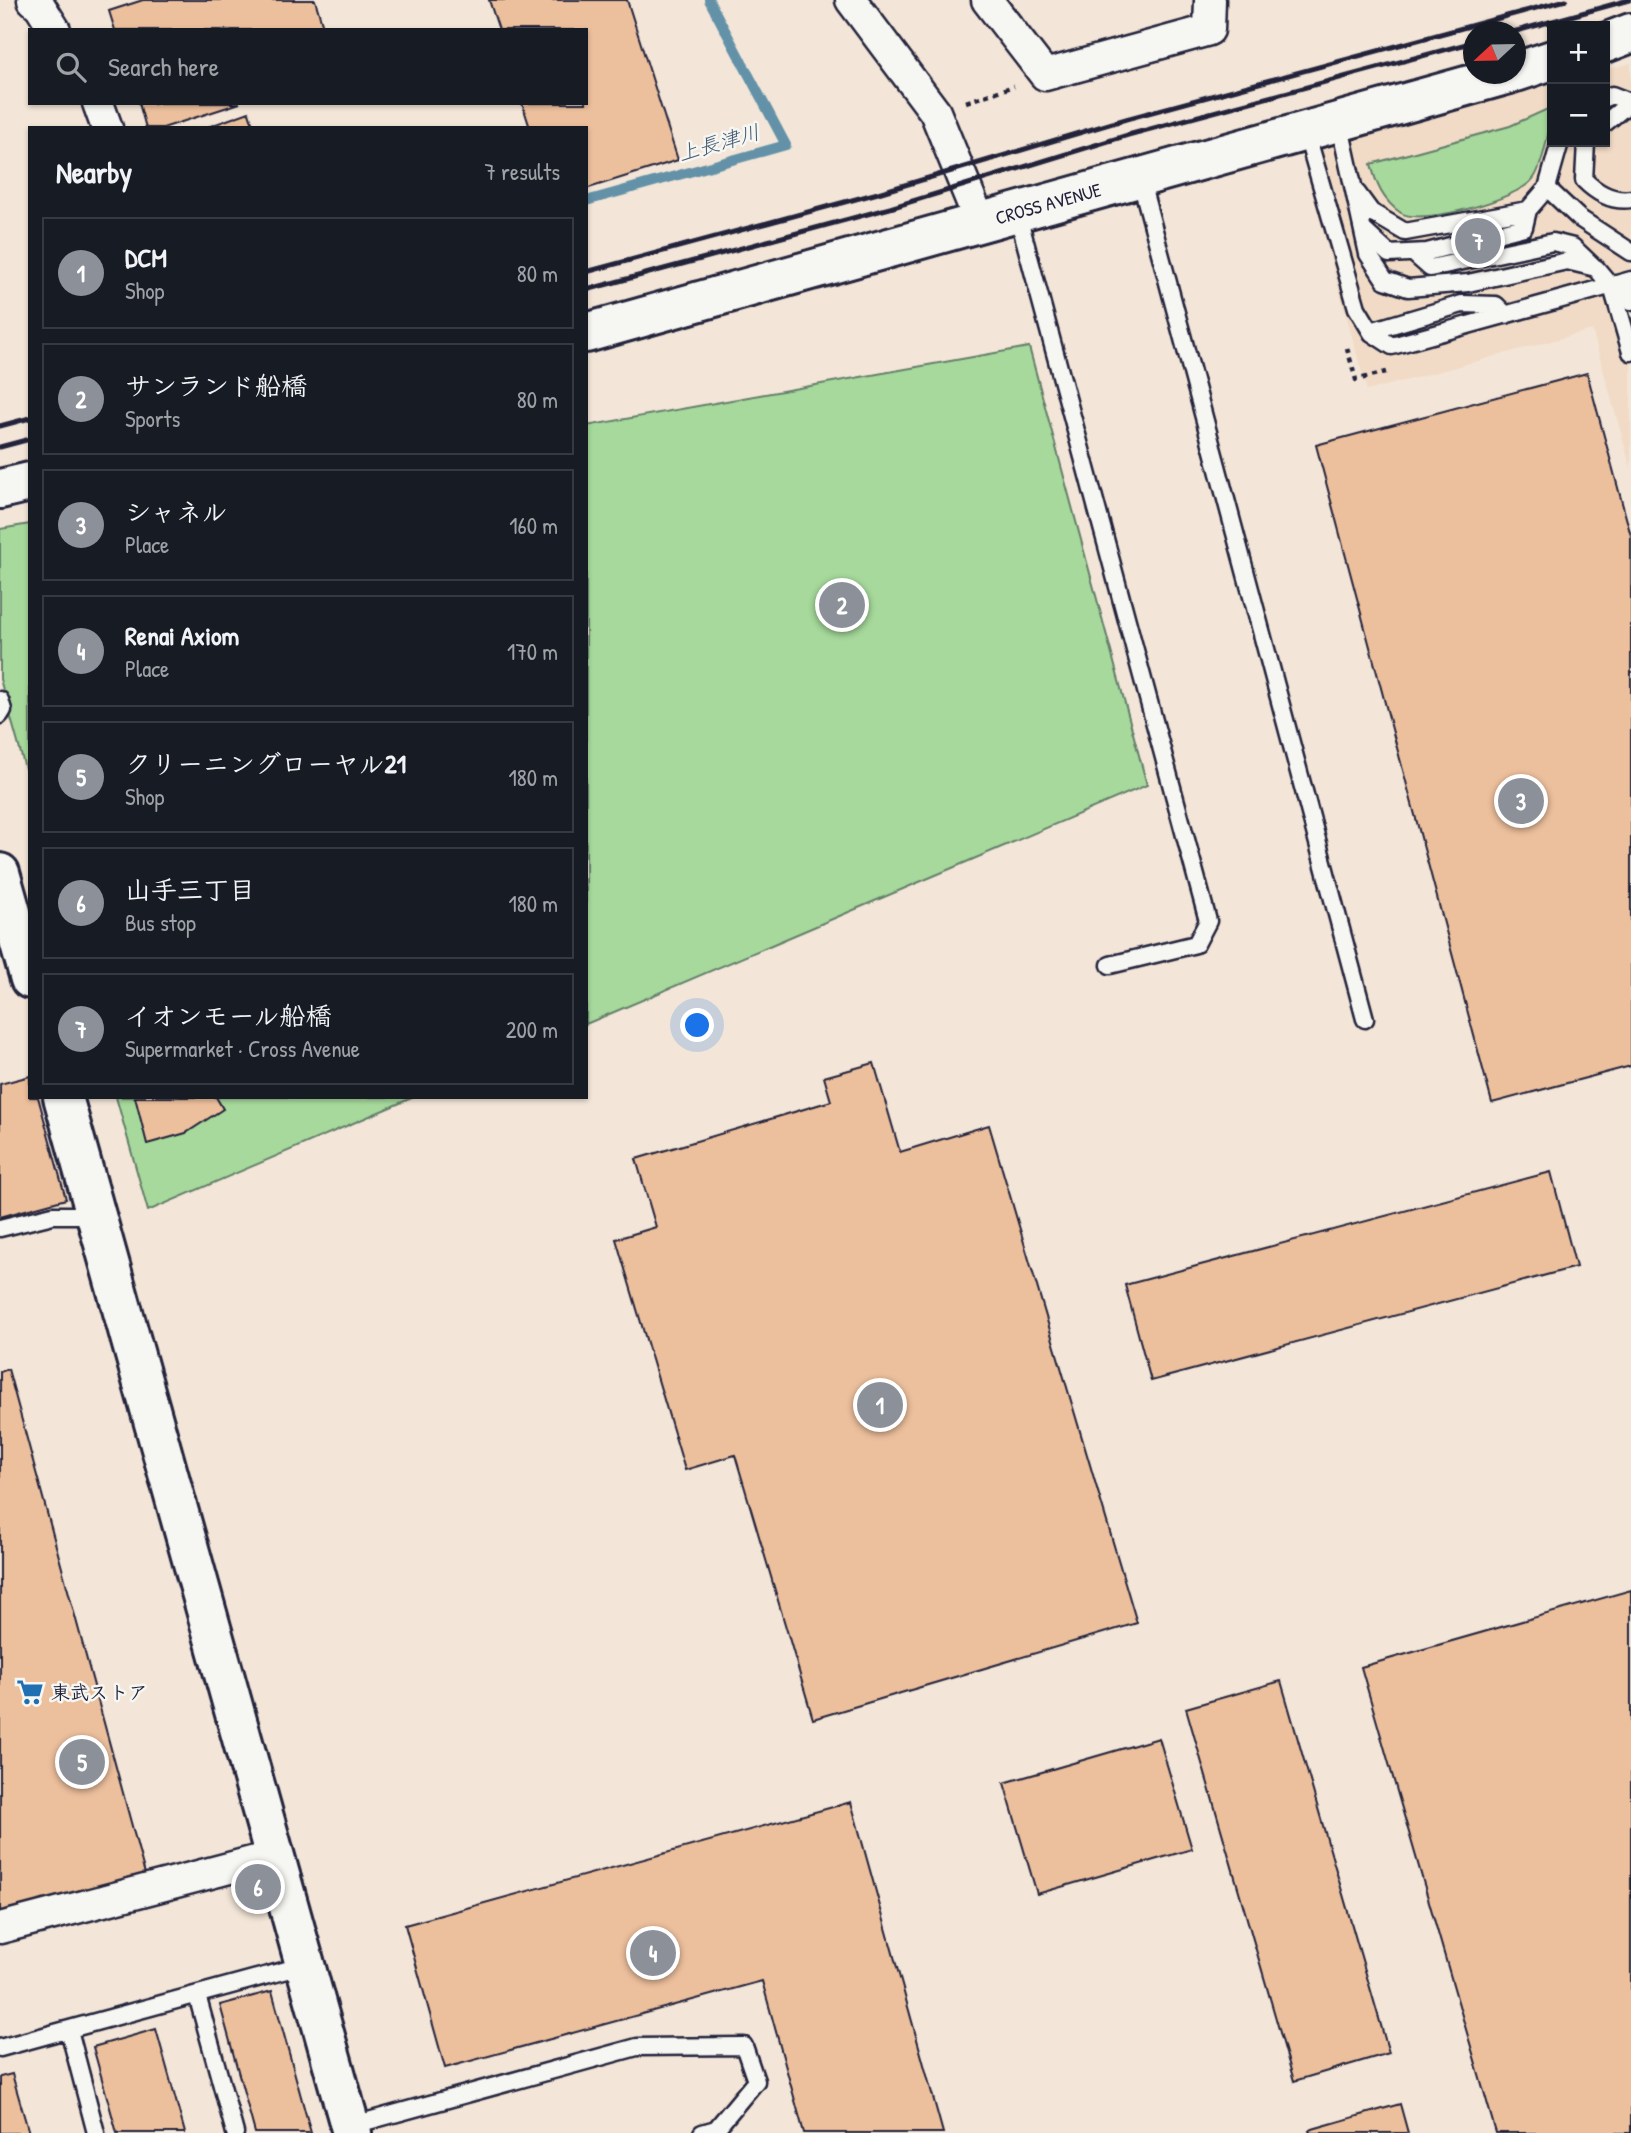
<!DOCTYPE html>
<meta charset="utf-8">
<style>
body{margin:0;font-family:"Patrick Hand","Klee One",sans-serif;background:#20242c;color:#f1f3f6}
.controls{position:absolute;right:21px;top:21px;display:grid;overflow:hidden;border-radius:0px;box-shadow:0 2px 5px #0004}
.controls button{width:63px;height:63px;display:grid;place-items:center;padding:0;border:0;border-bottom:2px solid #363941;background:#171b24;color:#f1f3f6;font:35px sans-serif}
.compass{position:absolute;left:1463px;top:21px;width:63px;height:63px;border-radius:50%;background:#171b24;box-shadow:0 2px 5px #0004;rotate:248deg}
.you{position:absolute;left:698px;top:1026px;width:24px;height:24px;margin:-18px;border:5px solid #fff;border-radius:50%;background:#1a73e8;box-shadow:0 0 0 10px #1a73e833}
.badge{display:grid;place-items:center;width:46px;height:46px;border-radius:50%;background:#8c9099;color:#fff;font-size:23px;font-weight:700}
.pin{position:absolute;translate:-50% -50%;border:4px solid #fff;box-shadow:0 2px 7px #0006}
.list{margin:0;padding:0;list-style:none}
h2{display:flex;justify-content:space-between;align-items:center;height:91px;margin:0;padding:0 28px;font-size:30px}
h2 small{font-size:23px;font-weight:400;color:#9ea1a6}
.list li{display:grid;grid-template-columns:46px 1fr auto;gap:21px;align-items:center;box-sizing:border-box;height:112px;margin:0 14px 14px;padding:0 14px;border:2px solid #363941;border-radius:0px}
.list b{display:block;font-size:26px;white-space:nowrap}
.list p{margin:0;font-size:23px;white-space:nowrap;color:#9ea1a6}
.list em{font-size:23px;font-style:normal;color:#9ea1a6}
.icon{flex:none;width:38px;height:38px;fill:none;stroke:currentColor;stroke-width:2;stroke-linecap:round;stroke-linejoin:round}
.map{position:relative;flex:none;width:1631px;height:2133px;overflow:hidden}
.search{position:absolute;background:#171b24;box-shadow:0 2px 5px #0004;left:28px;top:28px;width:560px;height:77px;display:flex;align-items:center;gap:18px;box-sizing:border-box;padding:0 24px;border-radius:0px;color:#9ea1a6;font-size:26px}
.panel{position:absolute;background:#171b24;box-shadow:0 2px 5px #0004;left:28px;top:126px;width:560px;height:973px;border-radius:0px}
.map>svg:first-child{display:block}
.built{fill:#f1dbc6}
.green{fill:#a6d99b;stroke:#647e6b;stroke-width:2}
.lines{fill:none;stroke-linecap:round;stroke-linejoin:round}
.stream{stroke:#6391a7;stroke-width:10}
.building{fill:#edc09d;stroke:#22223b;stroke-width:2}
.lane-casing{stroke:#22223b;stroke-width:21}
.street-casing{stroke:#22223b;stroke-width:35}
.secondary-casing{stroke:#22223b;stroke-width:44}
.path{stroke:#22223b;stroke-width:4.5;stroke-dasharray:5 5;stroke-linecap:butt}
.lane{stroke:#f6f6f2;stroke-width:16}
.street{stroke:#f6f6f2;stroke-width:30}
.secondary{stroke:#f6f6f2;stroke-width:38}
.rail{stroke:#22223b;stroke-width:5}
.labels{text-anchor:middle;stroke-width:5;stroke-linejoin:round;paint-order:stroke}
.street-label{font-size:19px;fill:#22223b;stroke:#f6f6f2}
.poi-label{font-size:19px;font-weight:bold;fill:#22223b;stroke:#f6f6f2;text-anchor:start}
.water-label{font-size:21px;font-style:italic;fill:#435a71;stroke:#f6f6f2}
</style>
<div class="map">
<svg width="1631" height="2133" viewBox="0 0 1631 2133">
<rect width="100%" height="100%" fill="#f3e6d8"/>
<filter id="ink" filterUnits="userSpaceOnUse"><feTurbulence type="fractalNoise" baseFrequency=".0143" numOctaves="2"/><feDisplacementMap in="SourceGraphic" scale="14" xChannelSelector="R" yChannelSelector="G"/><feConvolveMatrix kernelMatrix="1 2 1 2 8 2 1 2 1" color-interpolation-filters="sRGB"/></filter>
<g filter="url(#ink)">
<!-- built -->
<path class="built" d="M1631,63V469L1592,330L1367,391L1301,153L1552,84V142H1605V70Z"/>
<!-- green -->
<path class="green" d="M1552,107C1552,120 1542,169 1533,179C1518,199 1422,226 1401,213C1383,201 1376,184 1371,164L1510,126Z
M1029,347L1147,785L586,1024V426Z
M30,524V786L0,679V529Z
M116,1097H414L148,1211Z"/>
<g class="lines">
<!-- stream -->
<path class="stream" d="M586,201L786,145L709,0"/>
</g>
<!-- building -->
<path class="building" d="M143,0H315L324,30H115L109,11Z
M489,0H627L678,160L586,189V128H530L522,103H586V30H499Z
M139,103H240L163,128H146Z
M249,112L254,128H205Z
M1587,373L1631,536V1066L1492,1103L1316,445Z
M874,1063L900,1152L989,1125L1137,1623L813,1719L735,1455L685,1470L616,1239L656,1227L636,1159L831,1101L824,1077Z
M30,1076V1097H38L66,1199L0,1217V1084Z
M135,1097H216L223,1109L186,1133L147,1144Z
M1551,1172L1576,1267L1151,1381L1125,1285Z
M8,1369L145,1874L0,1913V1372Z
M1631,1590V2133H1496L1361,1667Z
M1281,1681L1389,2053L1294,2081L1186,1708Z
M1159,1738L1192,1849L1037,1894L1004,1783Z
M851,1802L943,2133H804L762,1981L445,2068L405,1925Z
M272,1991L311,2133H255L220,2005Z
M156,2029L185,2133H117L93,2047Z
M12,2074L29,2133H0V2077Z
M1400,2104L1408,2133H1310L1309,2130Z"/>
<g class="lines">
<defs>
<path id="lane" d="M1605,98L1612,95L1630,102
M1339,122L1368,254L1385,280L1408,288L1468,283L1567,261L1596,268L1612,287L1631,352
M1605,123L1631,102
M1306,132L1357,308L1372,333L1392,346L1631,280
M1586,142L1584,180C1597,193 1612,202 1631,199
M1140,178L1365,1019
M1547,188L1579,218L1631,252
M1357,193L1371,212L1405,232L1528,210
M1017,212L1208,921L1196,944L1110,965
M1363,230L1389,254L1427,252L1524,227L1528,210L1547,188L1560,142
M1413,253L1430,268L1553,242L1573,247L1593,266
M1626,282L1631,301
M1371,331L1462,304L1496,305L1506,315
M0,700L3,710L0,715
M0,1228L53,1215H96
M197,1995L235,2133
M69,2030L96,2133
M0,2048L305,1965
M350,2126L637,2047L744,2046L756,2081L716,2129L702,2133"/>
<path id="street" d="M33,0L40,6L55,30
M851,0L935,112L980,222
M987,0L1045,75L1209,30L1210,0
M98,103L107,128
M0,1928L275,1856"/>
<g id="secondary">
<path d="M1605,43L1631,33"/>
<path d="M1516,72L1552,60"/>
<path id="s1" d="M586,333L1509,74"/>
<path d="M0,489L30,482"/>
<path d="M0,873L30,979"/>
<path d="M63,1097L352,2133"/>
</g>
</defs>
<!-- lane casing -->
<use href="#lane" class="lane-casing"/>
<!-- street casing -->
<use href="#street" class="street-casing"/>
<!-- secondary casing -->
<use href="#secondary" class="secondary-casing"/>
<!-- path -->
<path class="path" d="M966,102L1014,86
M1347,348L1356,380L1386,372"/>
<!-- lane -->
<use href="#lane" class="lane"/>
<!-- street -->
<use href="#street" class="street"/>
<!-- secondary -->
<use href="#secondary" class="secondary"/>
<!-- rail -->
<path class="rail" d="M1513,32L1629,0
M586,272L878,193L1126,119L1566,0
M586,290L890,208L1128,135L1474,42
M0,426L30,418
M0,447L30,439"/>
</g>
</g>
<!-- icons -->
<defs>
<symbol id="supermarket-bare" viewBox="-9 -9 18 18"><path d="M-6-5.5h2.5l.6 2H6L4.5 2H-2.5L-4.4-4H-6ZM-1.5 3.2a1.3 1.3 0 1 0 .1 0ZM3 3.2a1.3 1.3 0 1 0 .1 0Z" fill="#1f6fb2" stroke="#f6f6f2" stroke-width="2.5" paint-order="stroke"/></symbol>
</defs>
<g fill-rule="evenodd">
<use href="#supermarket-bare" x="11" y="1673" width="38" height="38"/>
</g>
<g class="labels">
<!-- street labels -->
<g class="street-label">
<text dy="7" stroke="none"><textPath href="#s1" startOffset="480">CROSS AVENUE</textPath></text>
</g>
<!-- poi labels -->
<g class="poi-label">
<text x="51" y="1699">東武ストア</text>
</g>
<!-- water labels -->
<g class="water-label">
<text transform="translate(719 143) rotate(-16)" y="7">上長津川</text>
</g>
</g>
</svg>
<div class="controls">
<button>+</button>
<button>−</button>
</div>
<svg class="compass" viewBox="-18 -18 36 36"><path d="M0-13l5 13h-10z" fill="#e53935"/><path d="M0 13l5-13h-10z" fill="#9ea1a6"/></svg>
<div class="you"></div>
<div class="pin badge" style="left:880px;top:1405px">1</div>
<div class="pin badge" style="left:842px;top:605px">2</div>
<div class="pin badge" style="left:1521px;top:801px">3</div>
<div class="pin badge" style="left:653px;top:1953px">4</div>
<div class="pin badge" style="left:82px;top:1762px">5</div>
<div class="pin badge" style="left:258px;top:1887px">6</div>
<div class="pin badge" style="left:1478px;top:241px">7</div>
<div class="search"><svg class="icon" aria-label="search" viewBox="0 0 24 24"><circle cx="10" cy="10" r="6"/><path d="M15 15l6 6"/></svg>Search here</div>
<section class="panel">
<h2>Nearby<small>7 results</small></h2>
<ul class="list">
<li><span class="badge">1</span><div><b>DCM</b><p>Shop</p></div><em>80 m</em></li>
<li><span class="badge">2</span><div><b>サンランド船橋</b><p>Sports</p></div><em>80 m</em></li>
<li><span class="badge">3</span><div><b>シャネル</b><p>Place</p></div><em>160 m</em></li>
<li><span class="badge">4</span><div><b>Renai Axiom</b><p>Place</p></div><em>170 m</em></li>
<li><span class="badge">5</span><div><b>クリーニングローヤル21</b><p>Shop</p></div><em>180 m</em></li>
<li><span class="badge">6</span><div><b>山手三丁目</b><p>Bus stop</p></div><em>180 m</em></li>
<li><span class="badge">7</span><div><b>イオンモール船橋</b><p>Supermarket · Cross Avenue</p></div><em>200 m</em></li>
</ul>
</section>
</div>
